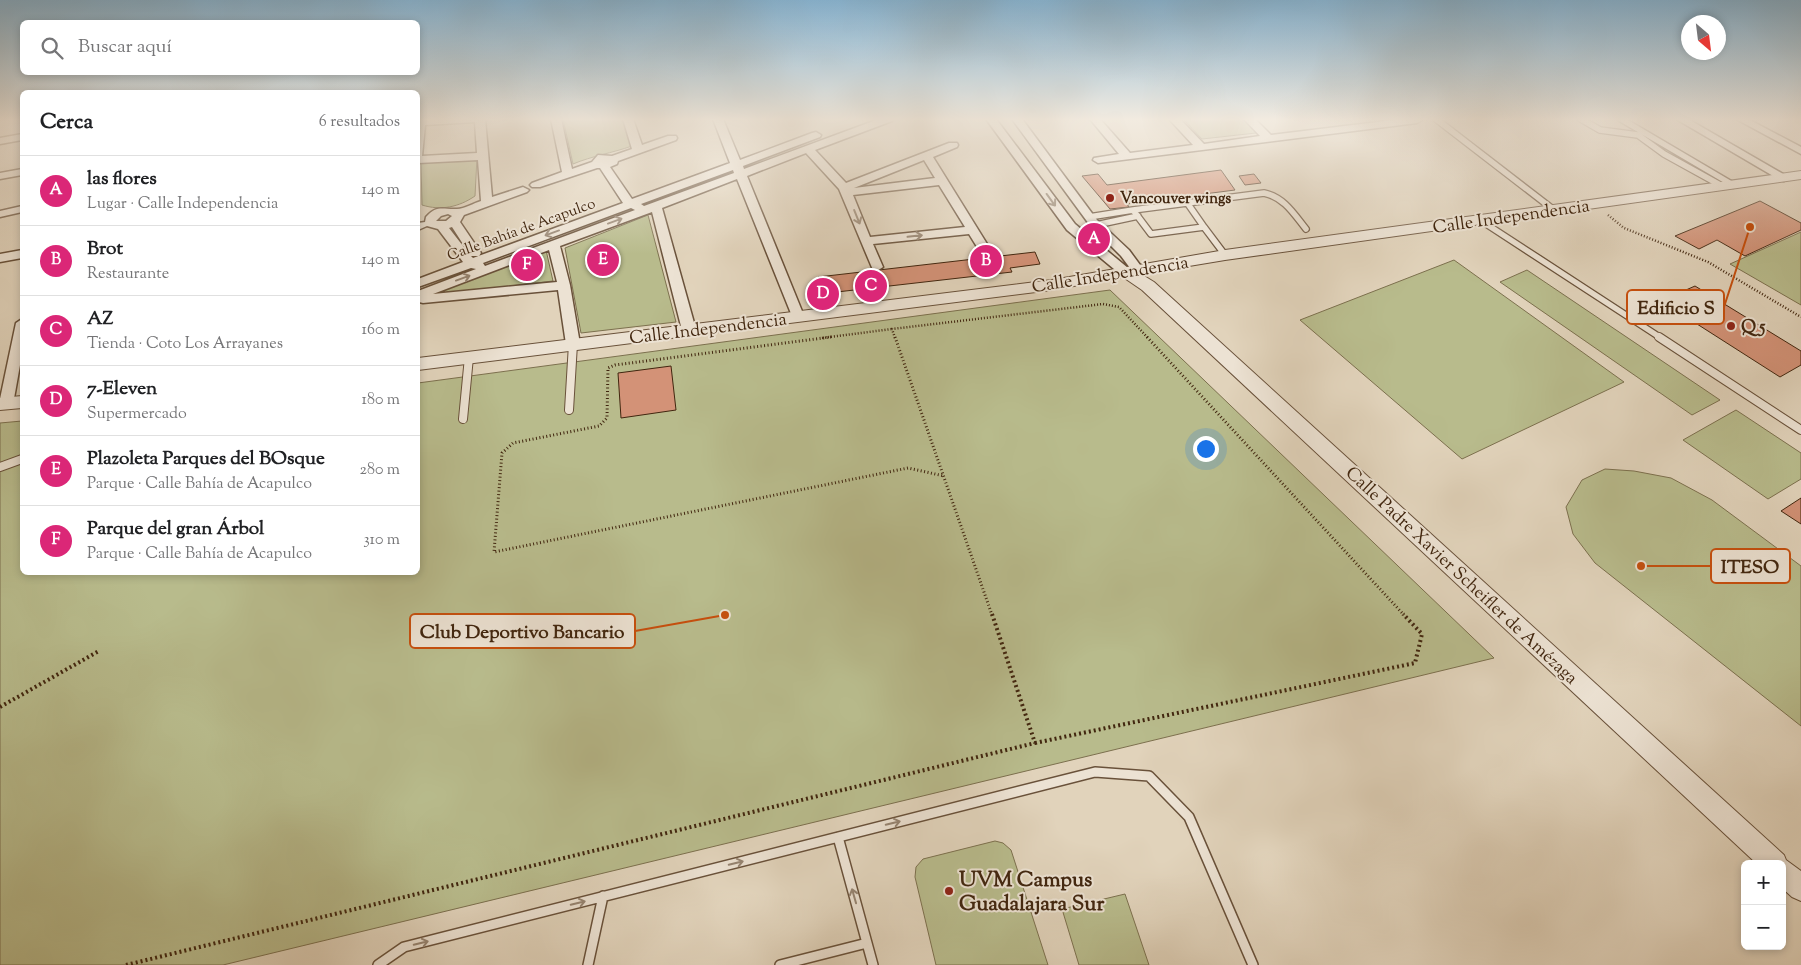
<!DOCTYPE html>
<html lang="es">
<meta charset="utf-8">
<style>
body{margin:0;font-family:"Sorts Mill Goudy",serif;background:#f2f2f2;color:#202124}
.controls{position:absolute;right:15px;bottom:15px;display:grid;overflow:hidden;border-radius:8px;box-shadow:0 2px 8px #0003}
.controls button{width:45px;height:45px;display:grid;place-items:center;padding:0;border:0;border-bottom:1px solid #e0e0e0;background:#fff;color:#202124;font:25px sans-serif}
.compass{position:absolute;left:1681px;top:15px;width:45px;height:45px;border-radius:50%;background:#fff;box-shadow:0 2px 8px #0003;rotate:152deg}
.you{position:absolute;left:1205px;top:448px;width:18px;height:18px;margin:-12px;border:4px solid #fff;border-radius:50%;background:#1a73e8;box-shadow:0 0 0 8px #1a73e833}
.badge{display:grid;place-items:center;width:32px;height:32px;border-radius:50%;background:#db2777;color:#fff;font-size:16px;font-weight:700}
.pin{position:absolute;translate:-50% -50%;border:2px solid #fff;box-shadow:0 1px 5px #0006}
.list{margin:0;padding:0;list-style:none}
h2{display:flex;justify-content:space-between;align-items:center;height:65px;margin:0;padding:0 20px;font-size:21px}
h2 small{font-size:16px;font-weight:400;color:#757577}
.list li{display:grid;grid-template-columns:32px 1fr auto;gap:15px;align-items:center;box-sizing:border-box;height:70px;padding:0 20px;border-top:1px solid #e0e0e0}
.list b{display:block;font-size:19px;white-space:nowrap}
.list p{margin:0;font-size:16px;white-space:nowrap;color:#757577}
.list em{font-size:16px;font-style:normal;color:#757577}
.icon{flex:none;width:28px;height:28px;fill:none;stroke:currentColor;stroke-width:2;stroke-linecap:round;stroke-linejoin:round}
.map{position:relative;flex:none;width:1801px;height:965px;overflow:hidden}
.search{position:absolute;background:#fff;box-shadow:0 2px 8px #0003;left:20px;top:20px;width:400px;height:55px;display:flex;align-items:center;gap:12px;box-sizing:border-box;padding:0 18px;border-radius:8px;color:#757577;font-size:19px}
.panel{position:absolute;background:#fff;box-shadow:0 2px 8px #0003;left:20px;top:90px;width:400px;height:485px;border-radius:8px}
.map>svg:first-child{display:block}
.green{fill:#b8bb8c;stroke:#7c704e}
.building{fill:#d39277;stroke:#41260f}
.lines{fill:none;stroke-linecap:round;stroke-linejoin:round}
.service-far2-casing{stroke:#69513a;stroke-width:8}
.service-far1-casing{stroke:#69513a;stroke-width:10}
.service-casing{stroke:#69513a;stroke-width:12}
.minor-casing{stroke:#69513a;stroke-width:3}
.tertiary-casing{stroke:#69513a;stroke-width:2}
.path-far2{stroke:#41260f;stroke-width:2.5;stroke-dasharray:1 2;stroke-linecap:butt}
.path-far1{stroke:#41260f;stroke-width:3;stroke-dasharray:1 2.5;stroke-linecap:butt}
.path{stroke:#41260f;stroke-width:4;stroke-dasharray:2 3;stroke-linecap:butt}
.service-far2{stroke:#ece2d3;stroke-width:5.5}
.service-far1{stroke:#ece2d3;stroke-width:8}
.service{stroke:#ece2d3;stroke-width:9}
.minor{fill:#ece2d3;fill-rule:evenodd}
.tertiary{fill:#ece2d3;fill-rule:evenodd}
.oneway{stroke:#968471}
.poi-dot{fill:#8f2418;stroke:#ece2d3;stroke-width:2}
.labels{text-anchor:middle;stroke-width:4;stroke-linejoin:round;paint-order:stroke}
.far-poi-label{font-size:15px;font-weight:bold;fill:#41260f;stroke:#ece2d3;text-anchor:start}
.far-street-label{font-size:15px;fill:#41260f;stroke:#ece2d3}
.street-label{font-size:18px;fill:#41260f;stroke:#ece2d3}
.poi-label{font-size:18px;font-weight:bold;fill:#41260f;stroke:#ece2d3;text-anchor:start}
.near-poi-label{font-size:21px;font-weight:bold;fill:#41260f;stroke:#ece2d3;text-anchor:start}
.leader{fill:none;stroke:#c74f0d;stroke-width:2}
.callout-dot{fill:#c74f0d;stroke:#ece2d3;stroke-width:2}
.callout{fill:#ece2d3;stroke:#c74f0d;stroke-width:2}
.callout-label{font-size:19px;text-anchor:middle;font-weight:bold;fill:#41260f}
</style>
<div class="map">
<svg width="1801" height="965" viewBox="0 0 1801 965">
<rect width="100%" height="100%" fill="#e1d3bb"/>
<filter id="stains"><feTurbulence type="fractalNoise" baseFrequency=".004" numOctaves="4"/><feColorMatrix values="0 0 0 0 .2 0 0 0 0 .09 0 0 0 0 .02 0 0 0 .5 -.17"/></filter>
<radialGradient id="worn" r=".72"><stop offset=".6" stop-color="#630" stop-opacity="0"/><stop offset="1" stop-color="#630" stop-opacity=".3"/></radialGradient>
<!-- green -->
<path class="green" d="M563,119H624L632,146C612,153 592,156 573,164Z
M1183,119H1242L1256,133L1202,139Z
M477,157L475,196C459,207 441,211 422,205L421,162Z
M648,215L676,322L581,333L565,248Z
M1801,232V305L1730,264Z
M546,250L553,281L424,296Z
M1454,260L1624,382L1462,459L1300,320Z
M1527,270L1720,400L1692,415L1500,282Z
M1110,290L1494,658L223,965H0V423L22,421V572H418V383Z
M1736,410L1801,453V479L1768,499L1683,440Z
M1605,469L1634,471L1671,478L1712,500L1801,566V726L1595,563L1573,534L1566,507L1582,480Z
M995,841L1003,843L1011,850L1048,965H936L915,877L916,867L923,859Z
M1125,894L1149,965H1079L1062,909Z"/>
<!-- building -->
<path class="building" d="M1221,170L1235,190L1127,204L1129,207L1110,209L1082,176L1098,174L1107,185Z
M1254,174L1261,183L1245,185L1239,176Z
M1760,201L1801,223V230L1745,256L1717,240L1699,249L1675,236Z
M1035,252L1040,264L1010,268L1012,272L828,293L819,288L818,277Z
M1695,286L1801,351V365L1780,377L1661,301Z
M671,366L676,410L621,418L618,373Z
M1801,498V524L1781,511Z"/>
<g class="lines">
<defs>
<path id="service-far2" d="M1436,119L1554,210
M1581,119L1600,130L1638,135L1664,154L1722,186
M1621,119L1733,185
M1188,204L1204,227L1151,234L1133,210L1264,193C1284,197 1294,214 1306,229
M1089,217L1133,210
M1480,220L1661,338
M1096,225L1138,216
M1204,227L1225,255"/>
<path id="service-far1" d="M1659,337L1801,430
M569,410L573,344
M463,419L469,357
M0,467L22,459"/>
<path id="service" d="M838,837L873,965
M378,965L404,947L1095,772L1149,776L1189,817L1253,965
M588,965L603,896
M780,965L867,943"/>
<path id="minor" d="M418,119H485L492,197L523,187L529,190L527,192L464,215L460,222L481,253L479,256H471L473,258L623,203L600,168H597L540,187H532L530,185L532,183L562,172L551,119H561L572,169L592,162L598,155L612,156L632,149L623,119H633L642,145L668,136H676L677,138L676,140L618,161L617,164L610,167L632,199L730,163L713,119H723L740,160L812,133L816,132L821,135L820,137L743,166L744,169L879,119H893L892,121L815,150L846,183L949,143H957L958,145L957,147L933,157L992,252L990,255H982L969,234L873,244L883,267L877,271L873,270L839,189L806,153L747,176L804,316L803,319L798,320L792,316L737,179L662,208L696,330L694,333H684L682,330L652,212L560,246L570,285L580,344L578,347H568L566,344L558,290L423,303L419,302L418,291L476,269L471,268L418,287V279L463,262L438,229L427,226L418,230V223L425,222L426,217C437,204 444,210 457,209C464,209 474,203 481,201L478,160L418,163ZM475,122L477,153L422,156L425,125ZM924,160L935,178L854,188ZM733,170L734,173L644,206L641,204ZM939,185L965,227L870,237L853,195ZM631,208L635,210L485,266L483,263ZM448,214L452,216L446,221H436L441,216ZM452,227L470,255L449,228ZM549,250L557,282L433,294Z
M986,119H996L1075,224L1128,268L1130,271L1128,274H1120L1067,230Z
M1012,119H1022L1097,220L1129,250L1143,269L1141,272H1133L1121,256L1089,224Z
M1090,119H1100L1130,153L1193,145L1169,119H1180L1204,144L1260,136L1244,119H1255L1271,135L1402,119L1422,120L1417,123L1098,163L1093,160L1094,158L1119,154Z
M1676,119H1688L1790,178L1784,181L1780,180Z
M1736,119H1748L1801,147V154Z
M22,134V140L0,144V138Z
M22,169V175L0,179V173Z
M22,206V212L0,217V211Z
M22,250V258L0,262V254Z
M22,319V354L13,404L11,408H1L0,399L16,323Z"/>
<path id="tertiary" d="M1801,171V179L1225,260L1141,274L1154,282L1784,855L1786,860L1801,871V901L1792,897L1782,888V864H1757L1142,290L1123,277L1052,290L418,370V358L1052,280L1225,250Z
M22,396V408L0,410V398Z"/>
</defs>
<!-- service-far2 casing -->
<use href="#service-far2" class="service-far2-casing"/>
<!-- service-far1 casing -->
<use href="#service-far1" class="service-far1-casing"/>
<!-- service casing -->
<use href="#service" class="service-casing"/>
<!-- minor casing -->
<use href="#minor" class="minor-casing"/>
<!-- tertiary casing -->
<use href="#tertiary" class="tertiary-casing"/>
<!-- path-far2 -->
<path class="path-far2" d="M1608,215L1624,228L1708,262L1801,317
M822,338L892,329
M895,338L892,329L1103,304L1119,307L1148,338"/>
<!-- path-far1 -->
<path class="path-far1" d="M831,337L615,365L608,368L607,418L599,426L513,443L502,453L494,552L908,468L944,476
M895,337L992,615
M1147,337L1404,615"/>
<!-- path -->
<path class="path" d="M992,614L1035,743
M0,707L99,651
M1035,743L1415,663L1422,634L1403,614
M126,965L1035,743"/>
<!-- service-far2 -->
<use href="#service-far2" class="service-far2"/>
<!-- service-far1 -->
<use href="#service-far1" class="service-far1"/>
<!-- service -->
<use href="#service" class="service"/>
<!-- minor -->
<use href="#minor" class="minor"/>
<!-- tertiary -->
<use href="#tertiary" class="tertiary"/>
</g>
<!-- one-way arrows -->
<defs><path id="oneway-shaft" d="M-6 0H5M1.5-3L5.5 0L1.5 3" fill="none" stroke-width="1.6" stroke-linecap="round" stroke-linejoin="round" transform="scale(1.25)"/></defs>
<g class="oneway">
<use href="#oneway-shaft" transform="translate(1051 200) rotate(54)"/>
<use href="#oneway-shaft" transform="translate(857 217) rotate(68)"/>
<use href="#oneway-shaft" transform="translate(615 221) rotate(-20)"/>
<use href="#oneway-shaft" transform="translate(552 233) rotate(160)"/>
<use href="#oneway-shaft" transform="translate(915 236) rotate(-6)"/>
<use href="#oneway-shaft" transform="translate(463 278) rotate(-20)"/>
<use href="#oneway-shaft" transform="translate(893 823) rotate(-14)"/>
<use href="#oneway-shaft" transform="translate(736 863) rotate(-14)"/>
<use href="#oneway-shaft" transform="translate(854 896) rotate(-106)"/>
<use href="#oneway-shaft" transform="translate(578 903) rotate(-14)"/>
<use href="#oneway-shaft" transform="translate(421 943) rotate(-14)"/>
</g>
<!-- sky -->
<linearGradient id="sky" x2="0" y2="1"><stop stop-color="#87b5d4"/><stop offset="0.47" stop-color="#f2ebe0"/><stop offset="1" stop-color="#f2ebe0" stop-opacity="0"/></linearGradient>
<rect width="1801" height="254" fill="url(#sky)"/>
<!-- markers -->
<g class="poi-dot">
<circle cx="1110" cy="198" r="5"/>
<circle cx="1731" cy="326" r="5"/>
<circle cx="949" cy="891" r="5"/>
</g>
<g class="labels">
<!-- far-poi labels -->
<g class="far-poi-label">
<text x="1120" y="203">Vancouver wings</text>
</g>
<!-- far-street labels -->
<g class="far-street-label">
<text transform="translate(521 229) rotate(-20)" y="5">Calle Bahía de Acapulco</text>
</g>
<!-- street labels -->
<g class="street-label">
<text transform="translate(1511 216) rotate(-8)" y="6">Calle Independencia</text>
<text transform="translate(1110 274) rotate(-9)" y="6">Calle Independencia</text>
<text transform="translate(708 328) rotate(-7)" y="6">Calle Independencia</text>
<text transform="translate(1462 575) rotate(43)" y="6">Calle Padre Xavier Scheifler de Amézaga</text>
</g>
<!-- poi labels -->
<g class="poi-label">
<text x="1741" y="332">Q5</text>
</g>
<!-- near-poi labels -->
<g class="near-poi-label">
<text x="959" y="886">UVM Campus<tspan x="959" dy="24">Guadalajara Sur</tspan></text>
</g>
</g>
<!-- callouts -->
<path class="leader" d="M1750 227L1724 307M1641 566L1711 566M725 615L635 631"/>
<g class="callout-dot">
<circle cx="1750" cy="227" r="5"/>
<circle cx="1641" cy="566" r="5"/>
<circle cx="725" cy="615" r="5"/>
</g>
<g class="callout">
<rect x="1627" y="290" width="97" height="34" rx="5"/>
<rect x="1711" y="549" width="79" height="34" rx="5"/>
<rect x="410" y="614" width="225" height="34" rx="5"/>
</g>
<g class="callout-label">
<text x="1676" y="314">Edificio S</text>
<text x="1750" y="573">ITESO</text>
<text x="522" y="638">Club Deportivo Bancario</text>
</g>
<rect width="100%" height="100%" filter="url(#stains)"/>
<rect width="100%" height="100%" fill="url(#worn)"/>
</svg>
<div class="controls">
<button>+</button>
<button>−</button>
</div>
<svg class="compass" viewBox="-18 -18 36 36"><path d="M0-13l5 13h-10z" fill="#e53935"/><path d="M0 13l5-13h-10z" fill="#757577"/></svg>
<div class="you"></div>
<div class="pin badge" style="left:1094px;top:239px">A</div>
<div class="pin badge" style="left:986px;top:261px">B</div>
<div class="pin badge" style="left:871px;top:286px">C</div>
<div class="pin badge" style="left:823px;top:294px">D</div>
<div class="pin badge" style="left:603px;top:260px">E</div>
<div class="pin badge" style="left:527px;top:265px">F</div>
<div class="search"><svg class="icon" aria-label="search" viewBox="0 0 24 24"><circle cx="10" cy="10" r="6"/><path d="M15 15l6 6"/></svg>Buscar aquí</div>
<section class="panel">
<h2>Cerca<small>6 resultados</small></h2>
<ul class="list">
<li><span class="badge">A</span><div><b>las flores</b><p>Lugar · Calle Independencia</p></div><em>140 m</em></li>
<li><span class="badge">B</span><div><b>Brot</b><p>Restaurante</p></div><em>140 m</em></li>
<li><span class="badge">C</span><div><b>AZ</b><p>Tienda · Coto Los Arrayanes</p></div><em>160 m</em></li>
<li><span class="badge">D</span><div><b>7-Eleven</b><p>Supermercado</p></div><em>180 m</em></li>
<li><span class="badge">E</span><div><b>Plazoleta Parques del BOsque</b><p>Parque · Calle Bahía de Acapulco</p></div><em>280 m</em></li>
<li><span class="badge">F</span><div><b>Parque del gran Árbol</b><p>Parque · Calle Bahía de Acapulco</p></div><em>310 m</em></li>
</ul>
</section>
</div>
